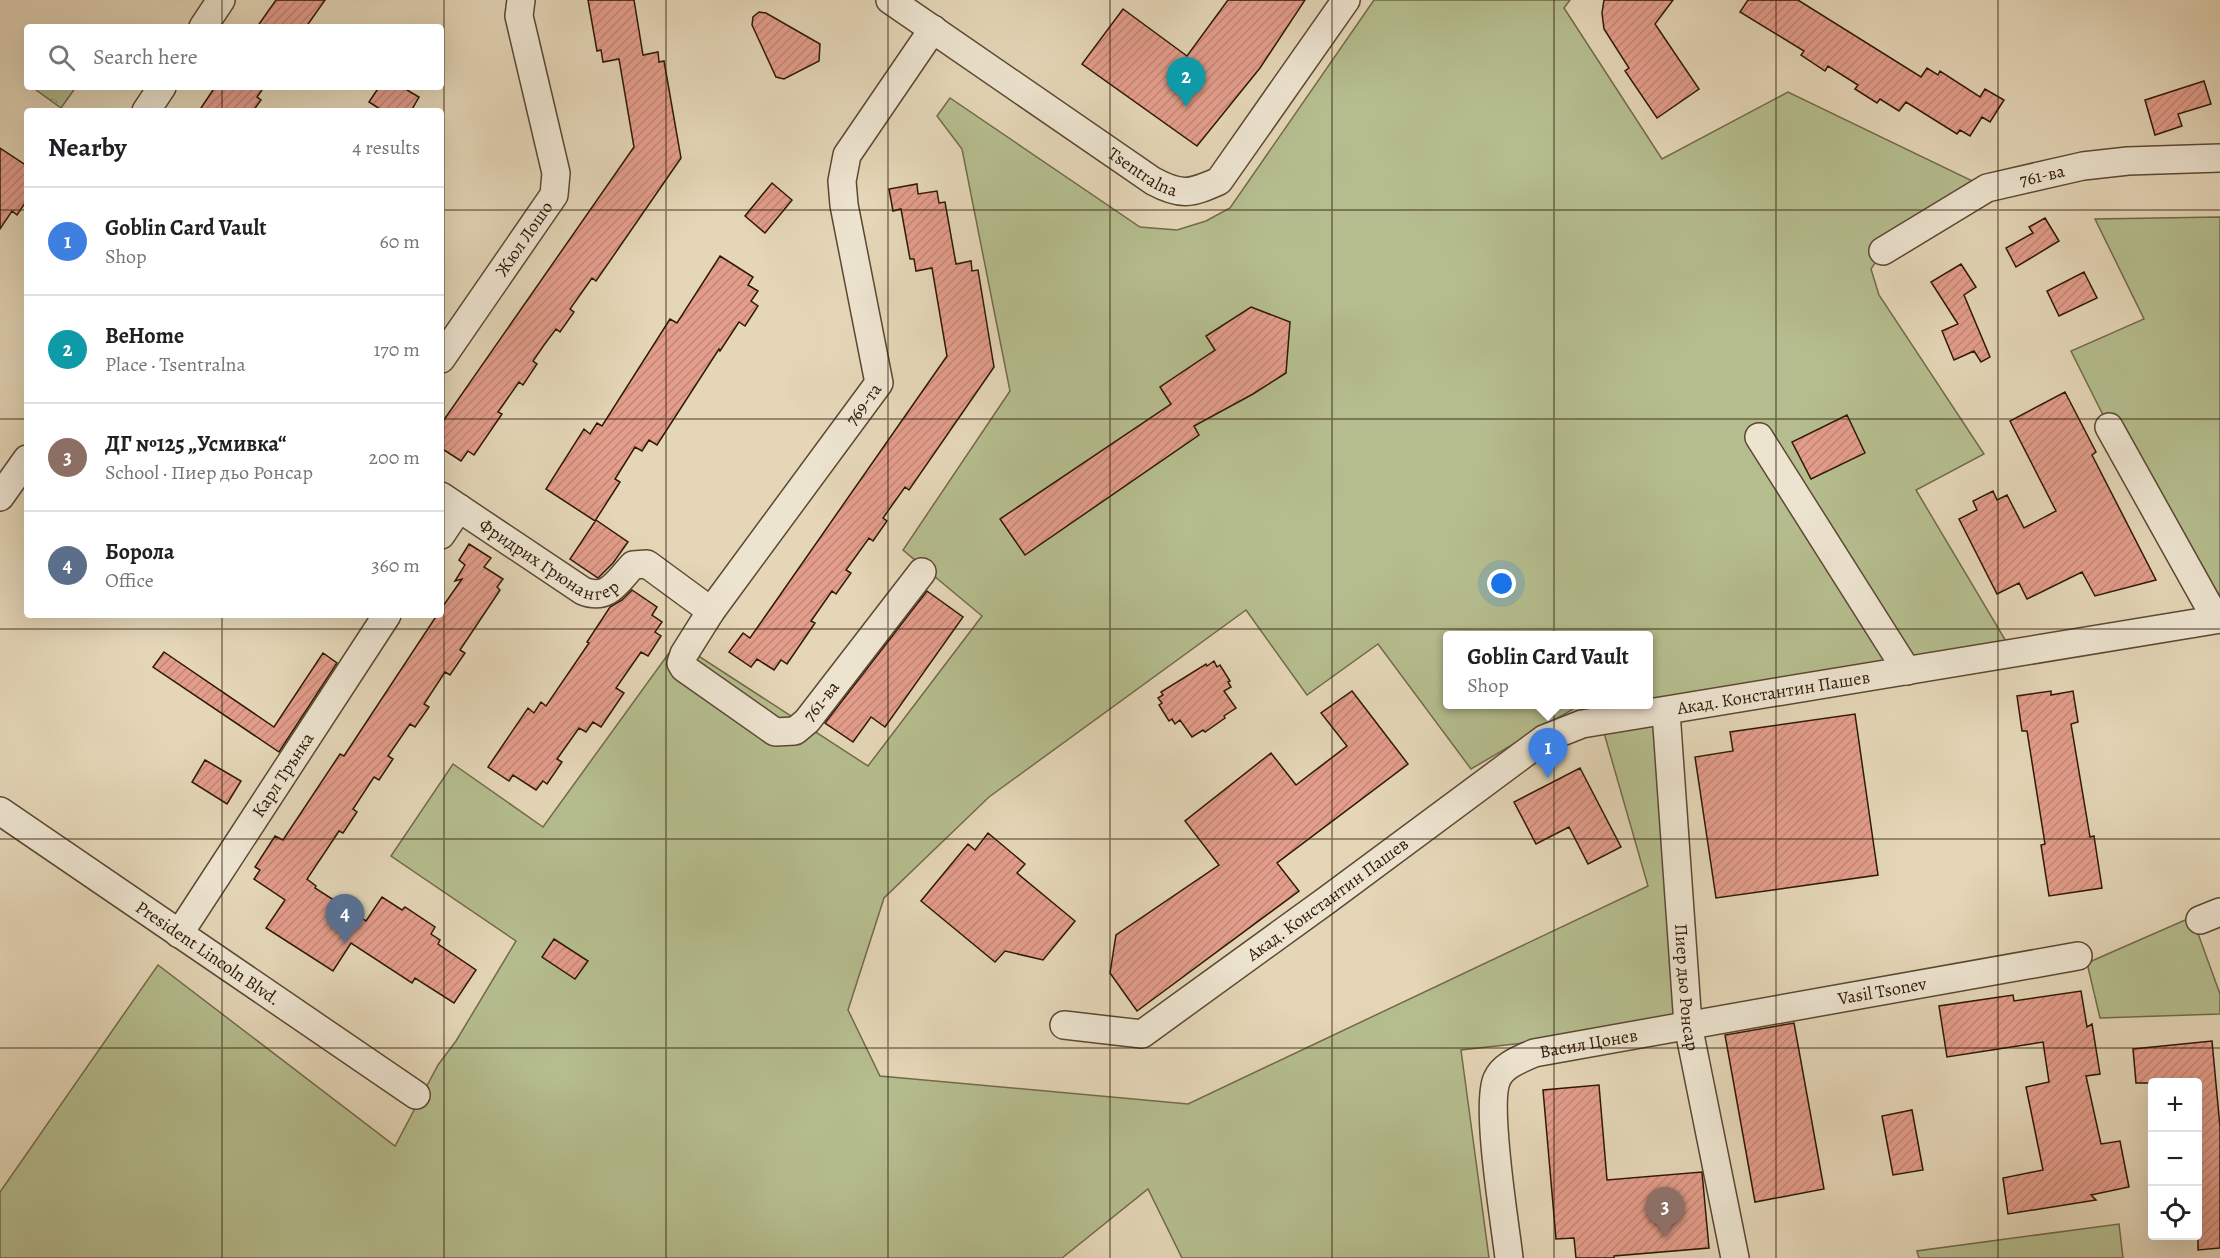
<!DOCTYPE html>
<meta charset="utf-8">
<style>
body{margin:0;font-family:Alegreya,serif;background:#f2f2f2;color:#202124}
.controls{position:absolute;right:18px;bottom:18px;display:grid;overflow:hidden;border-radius:6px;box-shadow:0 6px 24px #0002}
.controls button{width:54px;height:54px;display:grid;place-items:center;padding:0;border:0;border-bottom:2px solid #e0e0e0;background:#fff;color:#202124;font:30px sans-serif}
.you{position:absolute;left:1502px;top:584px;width:21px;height:21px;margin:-15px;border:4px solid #fff;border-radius:50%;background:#1a73e8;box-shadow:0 0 0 9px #1a73e833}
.badge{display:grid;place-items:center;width:39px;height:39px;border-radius:50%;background:#7c3aed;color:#fff;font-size:20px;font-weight:700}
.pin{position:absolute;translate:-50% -50px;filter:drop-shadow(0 2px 3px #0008)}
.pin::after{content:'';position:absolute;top:32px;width:21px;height:18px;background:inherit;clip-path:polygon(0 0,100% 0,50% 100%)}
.popup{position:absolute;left:1443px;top:631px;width:210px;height:78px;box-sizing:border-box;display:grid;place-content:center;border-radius:6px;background:#fff;filter:drop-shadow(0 2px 4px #0005);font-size:20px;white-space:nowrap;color:#757577}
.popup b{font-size:22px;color:#202124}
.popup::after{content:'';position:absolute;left:50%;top:100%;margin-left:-12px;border:12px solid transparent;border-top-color:#fff}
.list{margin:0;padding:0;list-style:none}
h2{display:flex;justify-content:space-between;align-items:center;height:78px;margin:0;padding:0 24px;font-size:26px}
h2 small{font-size:20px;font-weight:400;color:#757577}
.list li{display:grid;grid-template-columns:39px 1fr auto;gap:18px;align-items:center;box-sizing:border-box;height:108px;padding:0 24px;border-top:2px solid #e0e0e0}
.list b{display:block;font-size:22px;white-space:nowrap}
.list p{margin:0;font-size:20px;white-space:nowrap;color:#757577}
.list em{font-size:20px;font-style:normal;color:#757577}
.icon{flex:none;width:33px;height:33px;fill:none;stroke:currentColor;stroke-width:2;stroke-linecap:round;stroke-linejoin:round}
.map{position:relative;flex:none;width:2220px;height:1258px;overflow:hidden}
.search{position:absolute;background:#fff;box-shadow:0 6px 24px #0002;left:24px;top:24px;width:420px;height:66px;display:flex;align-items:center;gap:15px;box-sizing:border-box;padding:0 21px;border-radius:6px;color:#757577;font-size:22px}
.panel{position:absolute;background:#fff;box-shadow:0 6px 24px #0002;left:24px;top:108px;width:420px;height:510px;border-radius:6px}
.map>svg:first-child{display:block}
.grass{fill:#b5bd8e;stroke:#726a4a;stroke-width:1.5;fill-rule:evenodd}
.park{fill:url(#park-crowns);stroke:#726a4a;stroke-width:1.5}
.building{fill:url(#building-hatch);stroke:#2e1806;stroke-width:1.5}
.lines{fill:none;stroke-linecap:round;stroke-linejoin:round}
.street-casing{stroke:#5c4832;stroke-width:30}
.street{stroke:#ede4d0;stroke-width:27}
.grid{fill:none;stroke:#2e1806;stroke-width:1.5;stroke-opacity:0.55}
.labels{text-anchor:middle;stroke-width:4.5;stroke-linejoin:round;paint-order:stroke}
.street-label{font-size:18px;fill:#2e1806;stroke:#ede4d0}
</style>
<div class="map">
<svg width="2220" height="1258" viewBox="0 0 2220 1258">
<defs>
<pattern id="park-crowns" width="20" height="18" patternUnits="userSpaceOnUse" patternTransform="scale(1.5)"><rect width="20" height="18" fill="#b5bd8e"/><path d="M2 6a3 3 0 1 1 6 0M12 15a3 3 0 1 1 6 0" fill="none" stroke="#9ca279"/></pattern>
<pattern id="building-hatch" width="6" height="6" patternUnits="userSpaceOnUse" patternTransform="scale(1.5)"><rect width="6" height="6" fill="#e39d8b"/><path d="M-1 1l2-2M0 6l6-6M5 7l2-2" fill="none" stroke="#c38676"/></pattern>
</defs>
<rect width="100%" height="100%" fill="#e4d6b7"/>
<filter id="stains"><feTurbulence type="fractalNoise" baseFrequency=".00333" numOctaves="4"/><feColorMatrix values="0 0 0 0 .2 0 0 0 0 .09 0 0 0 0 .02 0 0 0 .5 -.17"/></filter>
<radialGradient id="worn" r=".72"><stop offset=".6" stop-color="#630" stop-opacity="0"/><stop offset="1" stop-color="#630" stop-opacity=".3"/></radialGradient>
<!-- grass -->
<path class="grass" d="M1374,0H1570L1564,8L1662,159L1788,92L1987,188L1883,251L1871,269L1879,295L1984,454L1916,490L2013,653L1666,712L1688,1025L1461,1050L1489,1258H1182L1148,1189L1062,1258H0V1192L158,965L395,1146L438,1065L456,1041L516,941L391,856L453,764L543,827L677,642L868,766L982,616L903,550L1010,391L962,149L937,116L950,98L1140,227L1177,230L1206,221L1230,208ZM1246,610L1307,695L1378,644L1471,769L1580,705L1448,704V636H1648V704L1596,705L1648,886L1188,1104L880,1076L848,1010L884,898L989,797Z
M2220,217V618L2109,427L2071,351L2144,319L2095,219Z
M2192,917L2220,994V1014L2100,1018L2087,963Z
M2119,1224L2123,1258H1919L1917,1251Z"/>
<!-- park -->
<path class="park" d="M32,87H76L61,108Z"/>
<!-- building -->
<path class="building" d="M276,0H325L306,27H257Z
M588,0H634L643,55L658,52L659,62L664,61L681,158L596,281L592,278L570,309L574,312L560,332L556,329L544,345L533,361L537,364L523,385L519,382L498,412L502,414L474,455L468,451L461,461L441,448V424L634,147L619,59L603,62L601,50L597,51Z
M1228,0H1305L1260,68L1197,146L1082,64L1123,9L1187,56Z
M1604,0H1673L1655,24L1699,89L1657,118L1625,71L1629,68L1604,29L1602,13Z
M1748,0H1798L1921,77L1927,68L1938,75L1940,71L1980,97L1985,89L2004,100L1990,122L1982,117L1970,136L1960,130L1957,134L1906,102L1899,111L1880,99L1877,103L1855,89L1858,85L1828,66L1825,71L1801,55L1804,51L1740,12Z
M759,12L766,13L820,44L819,61L784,79L776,77L752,25L753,17Z
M2204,81L2211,104L2178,114L2182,126L2155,135L2145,100Z
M215,87H264L257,97L261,100L253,111H199Z
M379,87H402L419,97L411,111H383L369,102Z
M0,148L27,166V200L17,215L12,211L0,229Z
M772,183L792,200L765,233L745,216Z
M917,184L918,194L937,191L939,203L945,202L956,264L971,261L972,271L978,270L994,367L909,490L905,487L883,518L887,521L873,541L869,538L846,570L851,573L836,594L832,591L811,621L815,623L787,664L781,660L774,670L757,659L751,667L729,652L743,633L750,638L947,356L932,268L916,271L914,259H910L901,209L893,211L889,189Z
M2045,218L2059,241L2016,267L2006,248L2033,233L2029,227Z
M720,256L753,277L748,285L758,291L751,301L758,306L745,326L739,322L720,351L719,349L657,445L649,440L642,451L635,447L615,479L620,482L595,521L546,489L584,429L590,434L597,423L602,426L670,319L677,323Z
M1961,264L1976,287L1964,295L1990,357L1981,362L1974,351L1954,360L1942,331L1958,324L1931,282Z
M2084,272L2097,298L2059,316L2047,291Z
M1251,307L1290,322L1286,373L1253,394L1194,426L1199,435L1025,555L1000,519L1171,404L1160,387L1215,350L1206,336Z
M2065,392L2096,452L2092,455L2156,580L2095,596L2082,572L2027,599L2019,583L1997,594L1959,519L1977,510L1973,501L1993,491L1997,500L2007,495L2024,528L2056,511L2010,421Z
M1847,415L1865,453L1811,479L1792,442Z
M596,520L628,542L613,563L598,578L570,559Z
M469,544L491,558L484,567L503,579L497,587L500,590L460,650L465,653L450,675L445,672L424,704L429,707L415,727L410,724L388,756L393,759L379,780L374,777L353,809L357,812L343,833L339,831L307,879L316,886L315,888L366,921L382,897L402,910L405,907L435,927L431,934L440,940L438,944L476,970L454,1003L415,978L412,983L351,943L333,971L266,928L285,900L254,879L260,870L255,867L275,836L283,840L340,754L344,756L437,615H441V609L462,579L455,581L465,565L459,560Z
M632,590L657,607L652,615L662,622L655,632L661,636L648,656L641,652L616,688L624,693L601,727L593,722L586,732L579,728L557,759L562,762L547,784L543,781L536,790L513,775L509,781L488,767L528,708L534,713L541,702L546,706L589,643L587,642L610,607L622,600Z
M927,591L963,617L885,727L871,717L853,742L825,723Z
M164,652L274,727L323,653L337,663L279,752L153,667Z
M1214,661L1217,667L1220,665L1230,681L1228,682L1231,687L1224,691L1236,708L1224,716L1225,718L1205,732L1203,730L1192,737L1180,720L1175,724L1172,719L1169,721L1159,705L1162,703L1158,698L1163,695L1161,692L1206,664L1207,666Z
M1352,691L1408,764L1277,863L1299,891L1137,1011L1110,973L1116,935L1219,865L1185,821L1271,753L1296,785L1347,746L1321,713Z
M2051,691V695L2073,691L2078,722L2071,724L2090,837L2094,836L2102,888L2049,896L2041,845L2045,844L2027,731H2022L2017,696Z
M1855,714L1878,875L1716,898L1695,757L1733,751L1730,732Z
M205,760L241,781L227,804L192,782Z
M1580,768L1621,847L1588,864L1569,827L1536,844L1514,802Z
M988,833L1025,864L1017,873L1075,921L1043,960L1005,951L995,962L921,901L968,844L975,850Z
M554,939L588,961L575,979L542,957Z
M2081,991L2087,1027L2092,1024L2100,1074L2086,1076L2101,1144L2120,1141L2129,1187L2091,1195L2096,1200L2008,1214L2003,1178L2043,1170L2026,1087L2049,1082L2043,1042L1947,1057L1939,1006L2013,995L2014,1001Z
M1794,1023L1824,1189L1755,1202L1725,1035Z
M2212,1041L2220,1127V1248L2198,1250V1083H2136L2133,1049Z
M1599,1085L1607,1180L1702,1172L1709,1248L1614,1256V1258H1576L1574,1238L1556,1239L1543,1090Z
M1912,1110L1923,1170L1893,1175L1882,1116Z"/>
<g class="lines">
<defs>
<g id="street">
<path id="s1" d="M890,0L1153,181C1181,196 1190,194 1219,181L1346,0"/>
<path d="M203,27L221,0"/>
<path d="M146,111L162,87"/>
<path id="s2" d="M1883,251L1987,188L2083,166L2128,161L2220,158"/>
<path id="s3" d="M441,359L554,195L556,173L519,16L521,0"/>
<path d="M2109,427L2216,619"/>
<path d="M1759,437L1907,671"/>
<path id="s4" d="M441,496L583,591C608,601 617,582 633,565L647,564L711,611"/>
<path d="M0,497L27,459"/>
<path d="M441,535L459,508"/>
<path id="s5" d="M922,572L807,721L795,731L775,732L684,668L681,663L684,654L711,611L879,383L844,205L842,181L847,155L933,29"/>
<path id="s6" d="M1666,712L1688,1025L1735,1258"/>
<path id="s7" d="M0,811L416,1095"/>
<path d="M2200,920L2220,912"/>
<path id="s8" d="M179,934L387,615"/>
<path id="s9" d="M1064,1025L1142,1034L1327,900L1544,739L1582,724L2220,619"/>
<path id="s10" d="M1509,1258C1505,1223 1485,1105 1497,1079C1503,1065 1521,1059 1534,1053L2078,956"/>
</g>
</defs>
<!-- street casing -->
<use href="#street" class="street-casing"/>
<!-- street -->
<use href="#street" class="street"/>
</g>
<!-- grid -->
<path class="grid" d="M222,0V27M444,0V1258M666,0V1258M888,0V1258M1110,0V1258M1332,0V1258M1554,0V1258M1776,0V1258M1998,0V1258M222,87V111M0,210H27M441,210H2220M0,419H27M441,419H2220M222,615V1258M0,629H2220M0,839H2220M0,1048H2220"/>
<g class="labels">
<!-- street labels -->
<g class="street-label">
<text dy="6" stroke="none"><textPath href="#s1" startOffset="306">Tsentralna</textPath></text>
<text dy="6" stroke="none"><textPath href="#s2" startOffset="178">761-ва</textPath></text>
<text dy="6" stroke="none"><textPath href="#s3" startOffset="146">Жюл Лошо</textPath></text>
<text dy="6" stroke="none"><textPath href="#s5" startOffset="658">769-та</textPath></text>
<text dy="6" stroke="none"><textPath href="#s4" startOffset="128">Фридрих Грюнангер</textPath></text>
<text dy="6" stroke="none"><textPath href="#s9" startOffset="812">Акад. Константин Пашев</textPath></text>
<text transform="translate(821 701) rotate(-51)" y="6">761-ва</text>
<text dy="6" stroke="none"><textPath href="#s8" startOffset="190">Карл Трънка</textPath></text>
<text dy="6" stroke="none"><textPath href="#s9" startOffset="308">Акад. Константин Пашев</textPath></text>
<text dy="6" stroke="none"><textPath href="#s7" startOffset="252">President Lincoln Blvd.</textPath></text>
<text dy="6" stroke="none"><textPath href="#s6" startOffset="276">Пиер дьо Ронсар</textPath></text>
<text dy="6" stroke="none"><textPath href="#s10" startOffset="580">Vasil Tsonev</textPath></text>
<text dy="6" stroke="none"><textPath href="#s10" startOffset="282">Васил Цонев</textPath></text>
</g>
</g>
<rect width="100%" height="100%" filter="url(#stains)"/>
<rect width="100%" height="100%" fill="url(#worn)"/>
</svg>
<div class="controls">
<button>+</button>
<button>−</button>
<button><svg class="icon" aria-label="locate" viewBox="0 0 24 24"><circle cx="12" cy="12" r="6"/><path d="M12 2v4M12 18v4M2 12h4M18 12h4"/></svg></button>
</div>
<div class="you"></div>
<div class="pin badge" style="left:1548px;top:778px;background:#3f7fe0">1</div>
<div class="popup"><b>Goblin Card Vault</b>Shop</div>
<div class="pin badge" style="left:1186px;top:107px;background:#0f9aa8">2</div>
<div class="pin badge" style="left:1665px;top:1237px;background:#8d6e63">3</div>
<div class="pin badge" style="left:345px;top:944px;background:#5c6f8a">4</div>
<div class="search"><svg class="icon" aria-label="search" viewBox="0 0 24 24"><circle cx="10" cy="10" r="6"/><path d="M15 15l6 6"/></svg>Search here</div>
<section class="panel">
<h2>Nearby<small>4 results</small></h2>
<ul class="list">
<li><span class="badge" style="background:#3f7fe0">1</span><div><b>Goblin Card Vault</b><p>Shop</p></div><em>60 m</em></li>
<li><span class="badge" style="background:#0f9aa8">2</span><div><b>BeHome</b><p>Place · Tsentralna</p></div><em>170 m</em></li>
<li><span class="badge" style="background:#8d6e63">3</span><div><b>ДГ №125 „Усмивка“</b><p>School · Пиер дьо Ронсар</p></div><em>200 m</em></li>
<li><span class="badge" style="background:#5c6f8a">4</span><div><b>Борола</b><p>Office</p></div><em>360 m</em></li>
</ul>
</section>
</div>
